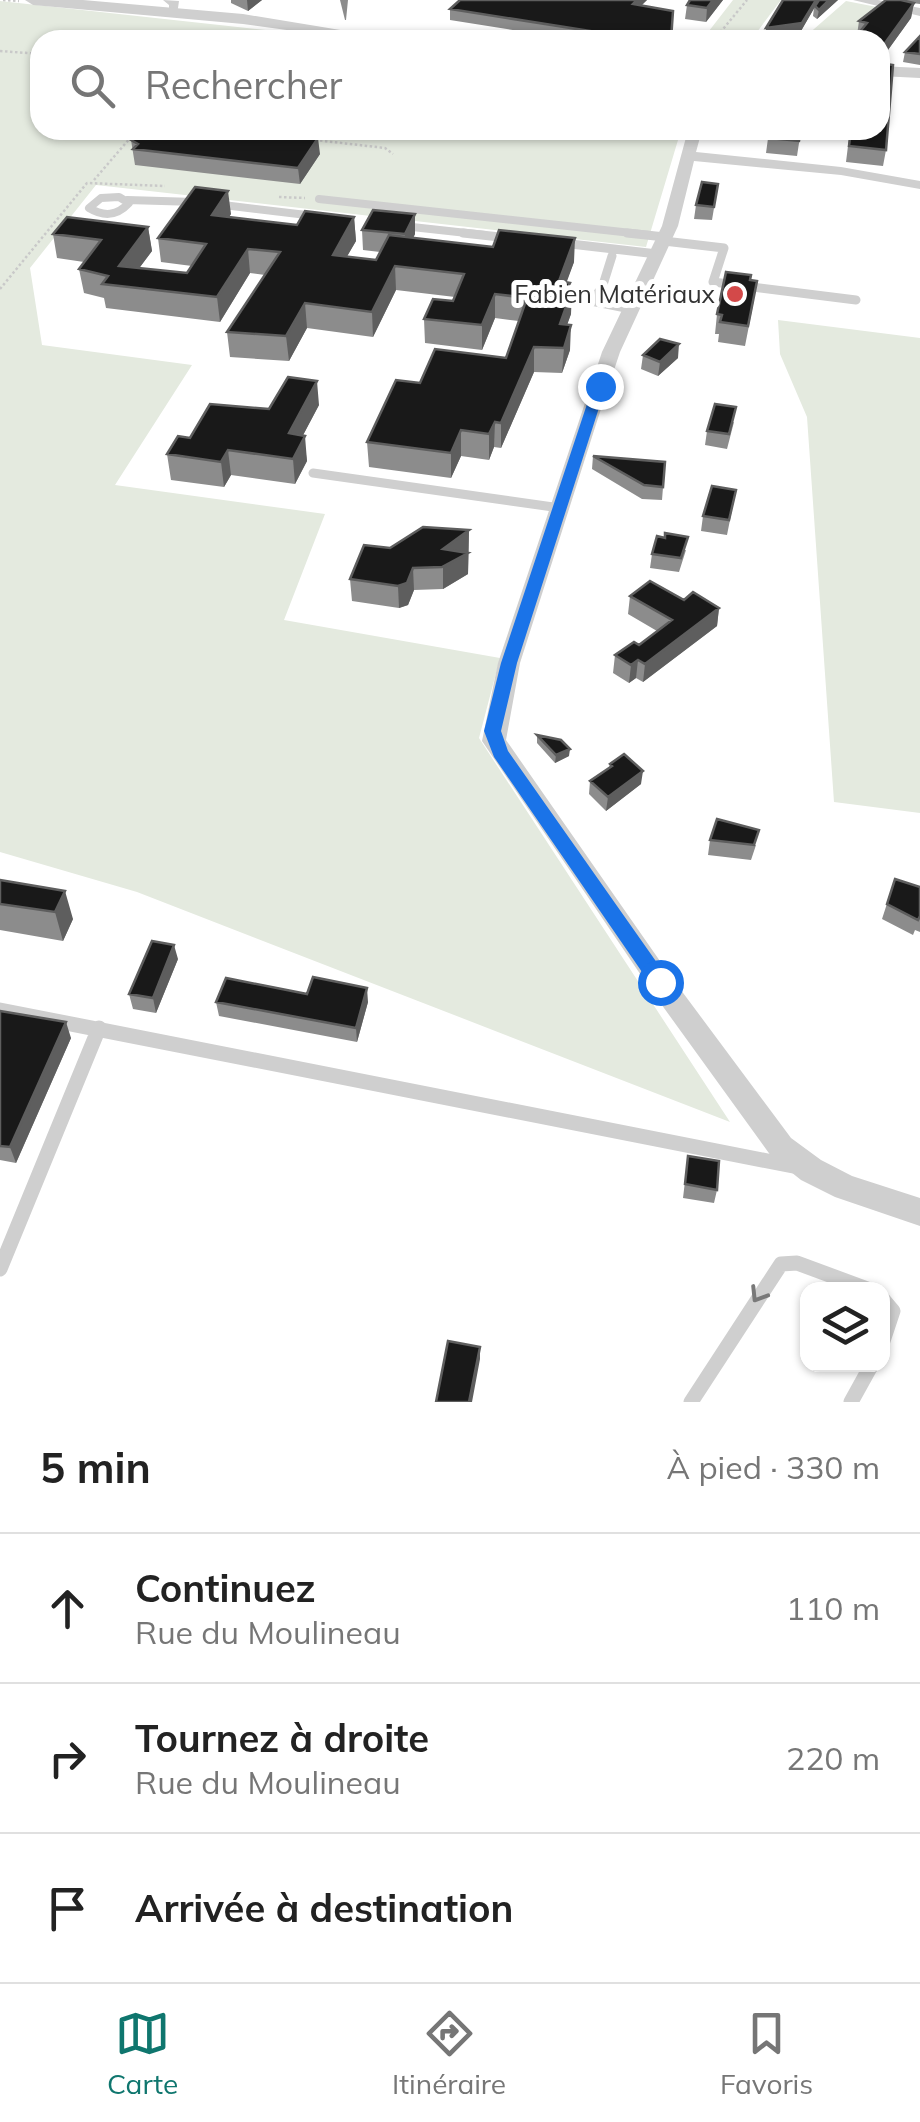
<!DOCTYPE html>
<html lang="fr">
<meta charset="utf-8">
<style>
body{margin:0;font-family:Mulish,sans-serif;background:#f6f6f6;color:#222}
.controls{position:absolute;right:30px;bottom:30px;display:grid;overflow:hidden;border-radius:20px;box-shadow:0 2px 8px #0004}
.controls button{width:90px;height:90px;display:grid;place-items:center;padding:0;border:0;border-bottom:2px solid #e0e0e0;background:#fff;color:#222;font:50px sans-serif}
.stop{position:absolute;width:30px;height:30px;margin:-22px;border:8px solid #1a73e8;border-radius:50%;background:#fff}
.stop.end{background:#1a73e8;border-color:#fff;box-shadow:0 2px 10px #0008}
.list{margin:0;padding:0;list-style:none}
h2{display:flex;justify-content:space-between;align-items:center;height:130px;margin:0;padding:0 40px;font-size:42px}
h2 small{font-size:32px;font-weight:400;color:#767676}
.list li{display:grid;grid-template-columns:65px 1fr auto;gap:30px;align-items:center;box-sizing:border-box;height:150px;padding:0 40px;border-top:2px solid #e0e0e0}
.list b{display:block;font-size:38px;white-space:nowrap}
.list p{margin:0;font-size:32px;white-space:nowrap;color:#767676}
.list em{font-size:32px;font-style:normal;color:#767676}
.icon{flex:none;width:55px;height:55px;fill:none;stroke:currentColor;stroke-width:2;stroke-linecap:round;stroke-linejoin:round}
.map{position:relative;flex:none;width:920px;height:1402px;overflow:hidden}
.search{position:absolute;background:#fff;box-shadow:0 2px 8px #0004;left:30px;right:30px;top:30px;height:110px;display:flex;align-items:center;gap:25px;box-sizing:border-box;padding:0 35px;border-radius:30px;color:#767676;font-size:38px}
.sheet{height:580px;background:#fff}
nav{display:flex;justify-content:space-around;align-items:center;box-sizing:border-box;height:140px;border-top:2px solid #e0e0e0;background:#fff;font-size:28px;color:#767676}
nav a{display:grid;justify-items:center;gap:5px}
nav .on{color:#0f766e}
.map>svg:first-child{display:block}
.green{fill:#e4eadf}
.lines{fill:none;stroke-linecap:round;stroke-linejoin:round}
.path{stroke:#c9c9c9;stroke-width:2.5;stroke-dasharray:2.5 2.5;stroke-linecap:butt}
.service-far2{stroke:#cfcfcf;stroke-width:8}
.service-far1{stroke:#cfcfcf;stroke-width:9}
.service{stroke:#cfcfcf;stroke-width:15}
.minor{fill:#cfcfcf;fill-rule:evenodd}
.tertiary{fill:#cfcfcf;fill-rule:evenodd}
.wall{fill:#8c8c8c}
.shaded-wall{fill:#5e5e5e}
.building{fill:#191919;stroke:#5e5e5e;stroke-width:2.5}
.oneway{stroke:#797979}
.route{fill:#1a73e8}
.poi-dot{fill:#d34949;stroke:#fff;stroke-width:4}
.labels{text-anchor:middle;stroke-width:10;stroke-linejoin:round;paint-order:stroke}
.far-poi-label{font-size:25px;fill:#323232;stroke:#fff;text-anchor:end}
</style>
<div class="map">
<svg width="920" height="1402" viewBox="0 0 920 1402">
<rect width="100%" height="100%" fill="#fff"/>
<!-- green -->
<path class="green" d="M733,0H781L751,40H702Z
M0,1L358,40H40V130H681L646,247L96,185L30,268L42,345L192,365L115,485L325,514L284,620L500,658L479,738L730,1122L137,892L0,852Z
M846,1L887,9L846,40H793L798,34L806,36Z
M778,320L920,338V813L834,802L807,417L780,354Z"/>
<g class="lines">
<!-- path -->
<path class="path" d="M3,0L19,1
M714,40L747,0
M0,51L40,54
M315,140L385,148L393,154
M94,180L137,130
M279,197L305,198
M0,289L87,183L165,186"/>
<!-- service-far2 -->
<path class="service-far2" d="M119,197L129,203C117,216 104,217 89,208L101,198Z
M319,199L650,235
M127,200L196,202
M215,204L315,216
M403,226L485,235"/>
<!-- service-far1 -->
<path class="service-far1" d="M463,233L509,238
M627,233L665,237
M664,241L724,248L713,282L856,300
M562,243L657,254
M612,256L602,288L591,301L631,309
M313,473L560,508"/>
<!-- service -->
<path class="service" d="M0,1010L793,1166
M0,1269L99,1028
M882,1298L893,1311L882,1344
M691,1402L781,1264L797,1263L870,1290
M851,1402L872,1364"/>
<!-- minor -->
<path class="minor" d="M163,0L179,1L177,15H169V5Z
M853,0H878L920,8V16Z
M688,130H702L696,152L841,167L920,181V189L841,175L694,161L678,226L620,352L598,418L520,663L506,740L669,974L791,1138L821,1160L852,1176L920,1198V1226L835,1197L801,1180L771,1156L651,990L482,741L498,663L580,418L602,352L662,226Z"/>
<!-- tertiary -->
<path class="tertiary" d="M25,0H83L243,14L401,40H359L243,24L33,5Z
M880,66L920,68V78L880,76Z"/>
</g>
<!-- wall -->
<path class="wall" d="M231,0H262L248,11L231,3Z
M340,0H348L346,20H345Z
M460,0H647L641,5L671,40H575L450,20V9Z
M690,0H723L706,22L685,19L687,5Z
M783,0H838L817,19L813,16L814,8L801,31L765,37Z
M886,0H920V4L912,3H914L911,18L880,61L857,35L859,21Z
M920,36V65L903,62L905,52Z
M801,130L797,156L766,153L769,131Z
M850,130H880L886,150L883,166L846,162Z
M131,140L320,154L300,184L135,165Z
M718,184L712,220L694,219L696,205Z
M231,214L229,217L297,225L354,217L356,241L347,256L376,260L380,252L363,250L362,230L415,214V234L413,238L574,262L566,282L570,290L571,314L567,324L570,350L562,373L534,372L501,448L494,447L489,460L461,456L451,478L369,467L367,442L420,383L506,358L519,321L495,318L482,350L425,343L424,319L453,301L455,297L396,290L373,337L307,328L289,361L230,357L227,332L265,275L250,273L220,322L106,308L104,298L84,293L79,269L84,262L57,258L53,234L148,227L152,251L139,268L187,273L192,266L161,262L158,238Z
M751,280L754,300L745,346L718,342L719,334H715L717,314Z
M643,355L678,358L658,376L641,369Z
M319,405L303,435L307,461L295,484L231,475L224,487L171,480L167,454L190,438L269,409Z
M734,422L727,449L705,445L707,431Z
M593,456L665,462L662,500L642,499L592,469Z
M736,490L727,535L701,531L703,516Z
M469,530L468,574L443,589L414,590L408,605L399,608L352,601L350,579L390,548Z
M686,550L679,572L650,568L652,554Z
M630,596L684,600L719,608L717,626L643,682L636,678L629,683L613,673L615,655L639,645L657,631L628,614Z
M537,735L569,756L555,763L537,743Z
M610,764L641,784L606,811L589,794L590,781L609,768Z
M710,840L756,845L751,860L708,855Z
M895,879L920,887V932L915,930L913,935L882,919Z
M0,880L73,919L63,941L0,930Z
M178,959L156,1013L133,1009L129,994Z
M307,994L368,1002L357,1042L219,1016L216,1002Z
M0,1011L71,1038L16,1163L0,1160Z
M688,1156L717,1190L714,1203L683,1198Z"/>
<!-- shaded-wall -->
<path class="shaded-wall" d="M247,0H262L248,11Z
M637,0H647L632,15L633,4Z
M713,0H723L706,22L707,8Z
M816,0H819L801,31L765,37L766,28Z
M829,0H838L817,19L819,10Z
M914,3L911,18L880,61V50Z
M318,138L320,154L300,184L298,168Z
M228,191L231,214L215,238L212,215Z
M415,214V234L405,254V234Z
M354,217L356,241L334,279L333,255Z
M148,227L152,251L126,286L119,266Z
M575,238L574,262L558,306L559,281Z
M248,249L250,273L220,322L217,297Z
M395,266L396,290L373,337L372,312Z
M570,283L569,298L572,290L571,314L559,348L560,324L567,289Z
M495,294V318L482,350V325Z
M305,303L307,328L289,361L286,336Z
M571,325L570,350L562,373L564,348Z
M679,344L678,358L658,376L660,362Z
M534,347V372L501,448V423Z
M317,381L319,405L291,458L289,433Z
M495,422L494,447L489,460V434Z
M461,430V456L451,478V453Z
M305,436L307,461L295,484L293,459Z
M228,450L231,475L224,487L221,462Z
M469,530L468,574L443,589V549Z
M413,568L414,590L408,605L399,608L398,586Z
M719,608L717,626L643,682L645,664Z
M638,660L636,678L629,683L631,665Z
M570,749L569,756L555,763L556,755Z
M643,771L641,784L606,811L608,797Z
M65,891L73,919L63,941L55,912Z
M174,945L178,959L156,1013L153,998Z
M367,988L368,1002L357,1042L356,1028Z
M66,1022L71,1038L16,1163L10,1147Z
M480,1347V1359L472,1402H469Z"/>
<!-- building -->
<path class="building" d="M460,0H637L633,4L673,11L671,40H647L450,9Z
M690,0H713L707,8L687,5Z
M783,0H816L802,23L766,28Z
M819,0H829L819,10L815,6Z
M886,0H901L914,3L880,50V40H853L867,23L859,21Z
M920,36V54L905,52Z
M880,61V63L893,65L886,150L849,146L851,130H880Z
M139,130H232L318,138L298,168L133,149L138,144L131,140Z
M770,130H801L799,141L768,138Z
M702,182L718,184L714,207L696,205Z
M195,187L228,191L212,215L297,225L305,211L354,217L333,255L376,260L389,235L493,247L499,230L575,238L559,281L570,283L567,289L572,290L560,324L571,325L564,348L534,347L501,423L495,422L489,434L461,430L451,453L367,442L396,380L420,383L435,349L506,358L527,298L495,294L482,325L424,319L433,299L453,301L464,274L395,266L372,312L305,303L286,336L227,332L280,252L248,249L217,297L102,284L108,276L79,269L101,240L53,234L67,217L148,227L119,266L187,273L206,244L158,238Z
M373,210L415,214L405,234L362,230Z
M726,272L751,275L750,280L757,281L748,326L720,322L722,315L717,314Z
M660,339L679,344L660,362L643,355Z
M288,377L317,381L289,433L305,436L293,459L228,450L221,462L167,454L178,436L190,438L210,404L269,409Z
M715,404L736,407L729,434L707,431Z
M593,456L665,462L663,487L644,485Z
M712,486L736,490L729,520L703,516Z
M423,527L469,530L443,549L468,553L442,567L413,568L407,583L398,586L350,579L364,545L390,548Z
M665,533L688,537L681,558L652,554L657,536L665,538Z
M650,581L684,600L693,592L719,608L645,664L638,660L631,665L615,655L634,642L639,645L672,620L630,596Z
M537,735L561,740L570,749L556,755Z
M624,754L643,771L608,797L590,781L612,766L610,764Z
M717,819L759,830L754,845L710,840Z
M895,879L920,887V916L918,920L887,904Z
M0,880L65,891L55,912L0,904Z
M152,941L174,945L153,998L129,994Z
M313,977L367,988L356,1028L216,1002L226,978L307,994Z
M0,1011L66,1022L10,1147L0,1146Z
M688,1156L719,1161L717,1190L685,1184Z
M448,1341L480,1347L469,1402H436Z"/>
<!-- one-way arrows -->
<defs><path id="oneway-chevron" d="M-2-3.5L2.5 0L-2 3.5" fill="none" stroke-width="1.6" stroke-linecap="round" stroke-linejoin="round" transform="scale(2.5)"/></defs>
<use class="oneway" href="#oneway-chevron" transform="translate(758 1295) rotate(122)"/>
<!-- route -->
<path class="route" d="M600,382L606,386L517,663L501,731L508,751L667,977V988H653L494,757L484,731L501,663L593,386Z"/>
<!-- markers -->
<circle class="poi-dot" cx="735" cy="294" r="10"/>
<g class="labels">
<!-- far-poi labels -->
<g class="far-poi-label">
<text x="715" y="303">Fabien Matériaux</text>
</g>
</g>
</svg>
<div class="controls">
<button><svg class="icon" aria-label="layers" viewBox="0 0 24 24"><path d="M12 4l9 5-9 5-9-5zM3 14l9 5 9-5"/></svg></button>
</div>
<div class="stop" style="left:660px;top:982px"></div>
<div class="stop end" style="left:600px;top:386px"></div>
<div class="search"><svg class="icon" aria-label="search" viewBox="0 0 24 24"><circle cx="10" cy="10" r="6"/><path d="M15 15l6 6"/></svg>Rechercher</div>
</div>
<section class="sheet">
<h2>5 min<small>À pied · 330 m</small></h2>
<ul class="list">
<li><svg class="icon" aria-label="ahead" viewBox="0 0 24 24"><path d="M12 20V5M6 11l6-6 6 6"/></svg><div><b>Continuez</b><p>Rue du Moulineau</p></div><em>110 m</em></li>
<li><svg class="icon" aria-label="right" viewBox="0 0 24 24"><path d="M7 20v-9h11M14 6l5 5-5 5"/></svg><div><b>Tournez à droite</b><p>Rue du Moulineau</p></div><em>220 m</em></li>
<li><svg class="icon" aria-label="arrive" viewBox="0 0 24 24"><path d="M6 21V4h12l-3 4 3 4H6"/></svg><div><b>Arrivée à destination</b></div></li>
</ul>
</section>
<nav>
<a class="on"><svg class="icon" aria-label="map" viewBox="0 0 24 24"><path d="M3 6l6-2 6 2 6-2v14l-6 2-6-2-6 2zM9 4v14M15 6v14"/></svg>Carte</a>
<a><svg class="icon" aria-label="directions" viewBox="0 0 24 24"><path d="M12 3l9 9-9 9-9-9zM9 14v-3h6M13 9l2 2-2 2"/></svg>Itinéraire</a>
<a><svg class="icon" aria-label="saved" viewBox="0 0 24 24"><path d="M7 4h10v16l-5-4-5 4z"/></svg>Favoris</a>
</nav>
